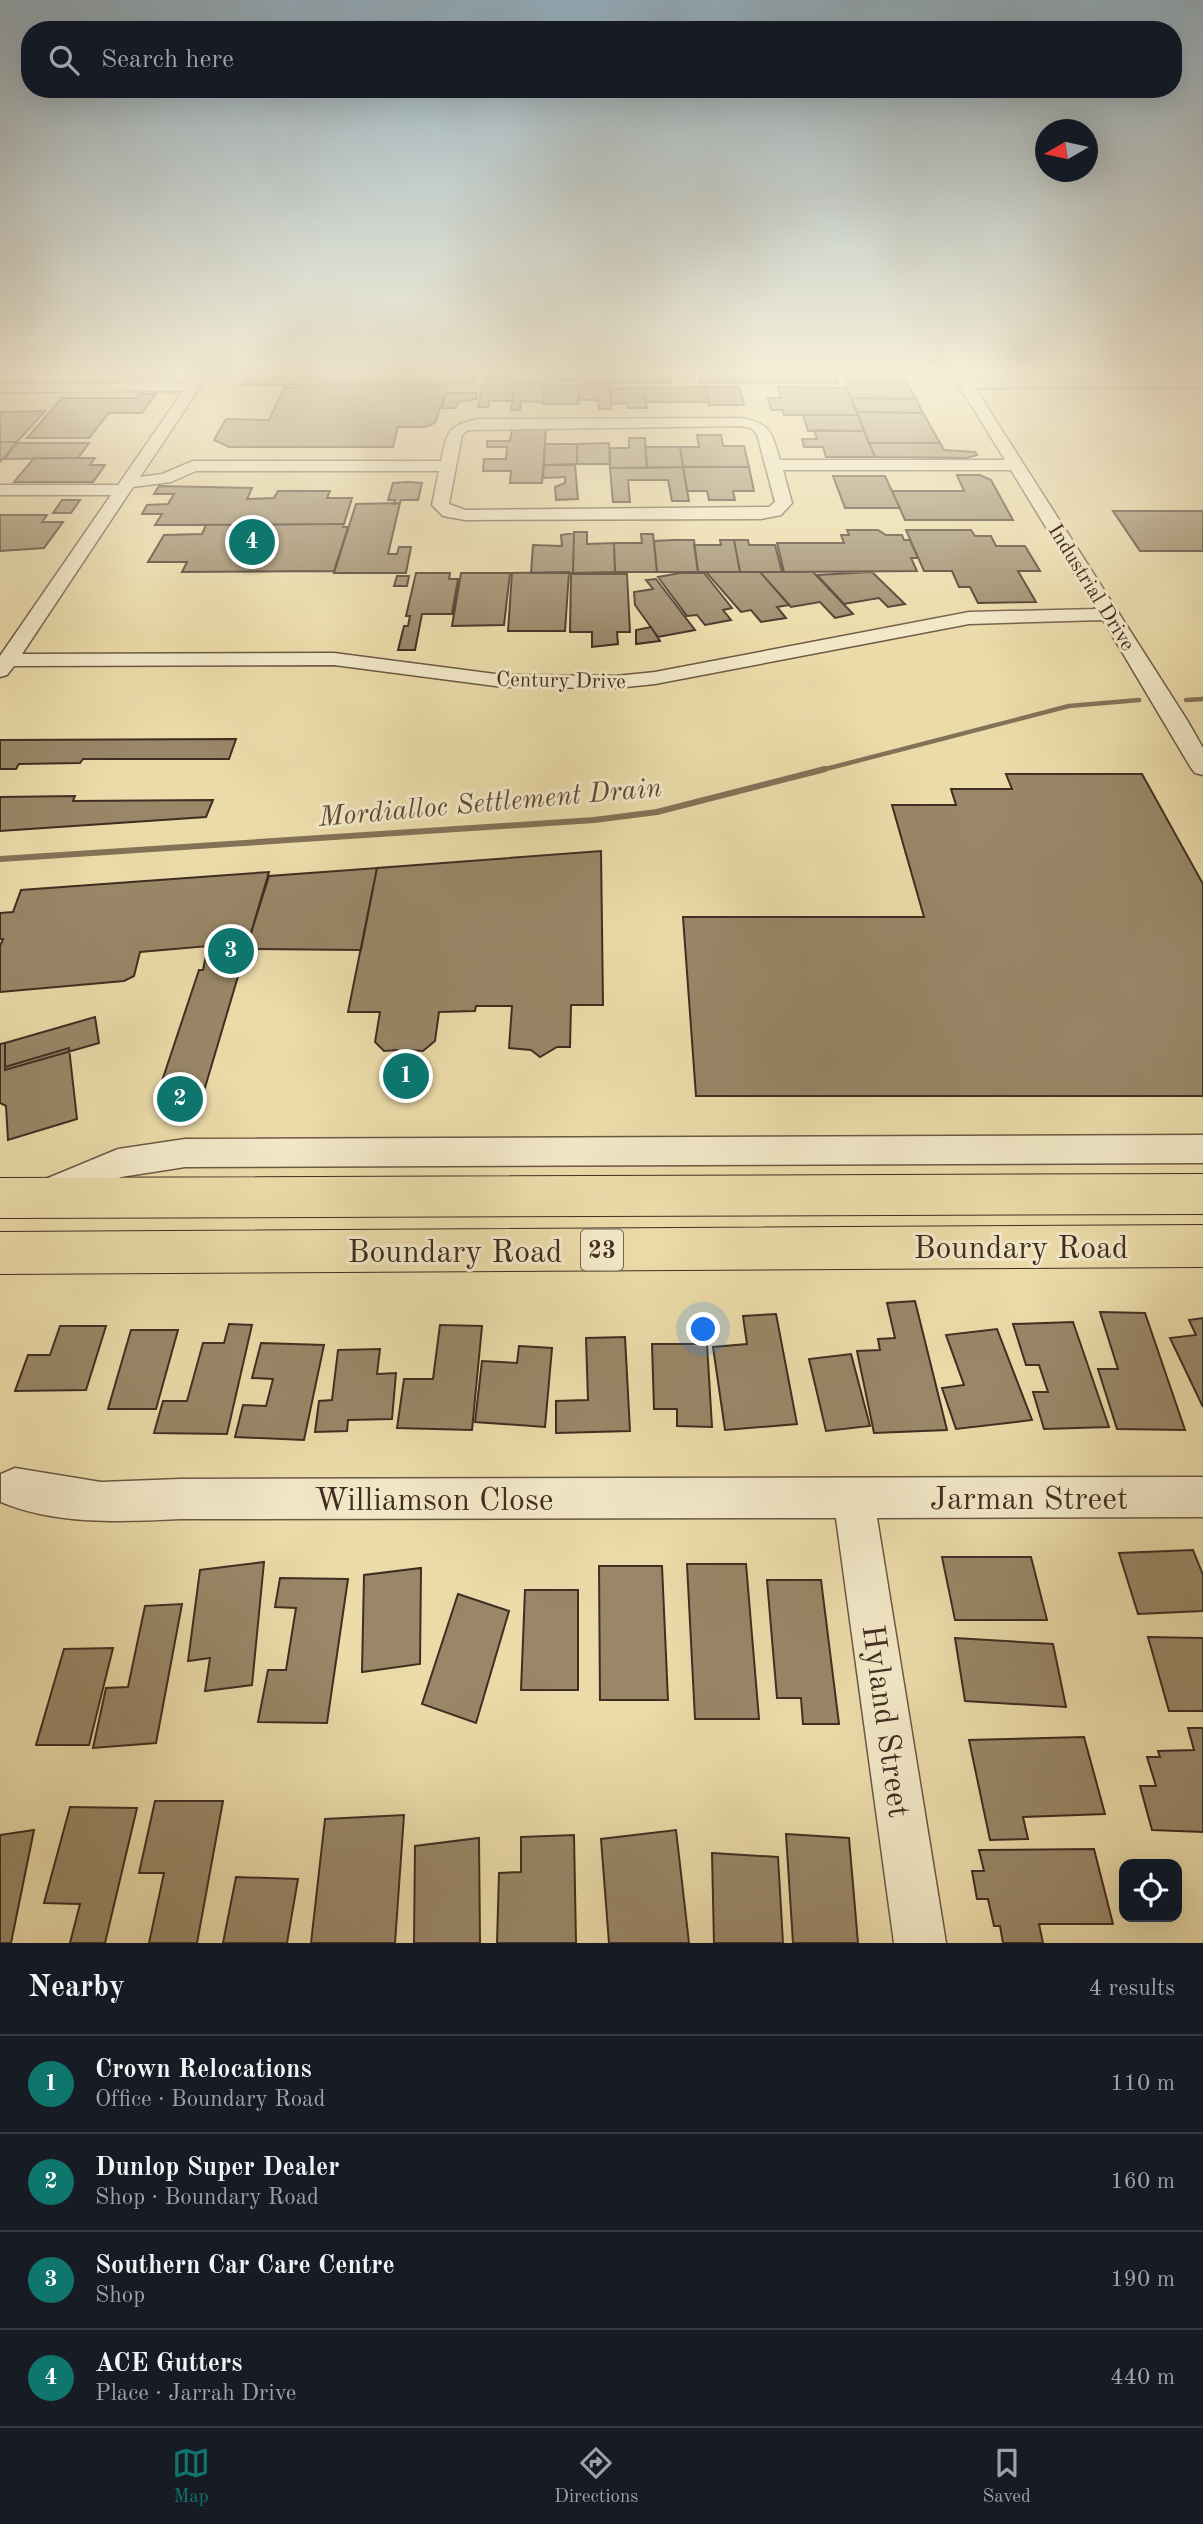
<!DOCTYPE html>
<meta charset="utf-8">
<style>
body{margin:0;font-family:"Old Standard TT",serif;background:#20242c;color:#f1f3f6}
.controls{position:absolute;right:21px;bottom:21px;display:grid;overflow:hidden;border-radius:14px;box-shadow:0 7px 28px #0002}
.controls button{width:63px;height:63px;display:grid;place-items:center;padding:0;border:0;border-bottom:2px solid #363941;background:#171b24;color:#f1f3f6;font:35px sans-serif}
.compass{position:absolute;left:1035px;top:119px;width:63px;height:63px;border-radius:50%;background:#171b24;box-shadow:0 7px 28px #0002;rotate:261deg}
.you{position:absolute;left:704px;top:1330px;width:24px;height:24px;margin:-18px;border:5px solid #fff;border-radius:50%;background:#1a73e8;box-shadow:0 0 0 10px #1a73e833}
.badge{display:grid;place-items:center;width:46px;height:46px;border-radius:50%;background:#0f766e;color:#fff;font-size:23px;font-weight:700}
.pin{position:absolute;translate:-50% -50%;border:4px solid #fff;box-shadow:0 2px 7px #0006}
.list{margin:0;padding:0;list-style:none}
h2{display:flex;justify-content:space-between;align-items:center;height:91px;margin:0;padding:0 28px;font-size:30px}
h2 small{font-size:23px;font-weight:400;color:#9ea1a6}
.list li{display:grid;grid-template-columns:46px 1fr auto;gap:21px;align-items:center;box-sizing:border-box;height:98px;padding:0 28px;border-top:2px solid #363941}
.list b{display:block;font-size:26px;white-space:nowrap}
.list p{margin:0;font-size:23px;white-space:nowrap;color:#9ea1a6}
.list em{font-size:23px;font-style:normal;color:#9ea1a6}
.icon{flex:none;width:38px;height:38px;fill:none;stroke:currentColor;stroke-width:2;stroke-linecap:round;stroke-linejoin:round}
.map{position:relative;flex:none;width:1203px;height:1943px;overflow:hidden}
.search{position:absolute;background:#171b24;box-shadow:0 7px 28px #0002;left:21px;right:21px;top:21px;height:77px;display:flex;align-items:center;gap:18px;box-sizing:border-box;padding:0 24px;border-radius:28px;color:#9ea1a6;font-size:26px}
.sheet{height:483px;background:#171b24}
nav{display:flex;justify-content:space-around;align-items:center;box-sizing:border-box;height:98px;border-top:2px solid #363941;background:#171b24;font-size:19px;color:#9ea1a6}
nav a{display:grid;justify-items:center;gap:4px}
nav .on{color:#0f766e}
.map>svg:first-child{display:block}
.lines{fill:none;stroke-linecap:round;stroke-linejoin:round}
.stream-far1{stroke:#847257;stroke-width:4.5}
.stream{stroke:#847257;stroke-width:6}
.building{fill:#998768;stroke:#412d22;stroke-width:2}
.minor-casing{stroke:#6c5844;stroke-width:3}
.major-casing{stroke:#412d22;stroke-width:2}
.minor{fill:#f2e8c7;fill-rule:evenodd}
.major{fill:#ebdba9;fill-rule:evenodd}
.labels{text-anchor:middle;stroke-width:6;stroke-linejoin:round;paint-order:stroke}
.far-street-label{font-size:21px;fill:#412d22;stroke:#f2e8c7}
.shield{fill:#f2e8c7;stroke:#766554;stroke-width:2}
.shield-label{font-size:24px;font-weight:bold;fill:#412d22}
.water-label{font-size:28px;font-style:italic;fill:#5d4a38;stroke:#f2e8c7}
.near-street-label{font-size:32px;fill:#412d22;stroke:#f2e8c7}
</style>
<div class="map">
<svg width="1203" height="1943" viewBox="0 0 1203 1943">
<rect width="100%" height="100%" fill="#ebdba9"/>
<filter id="stains"><feTurbulence type="fractalNoise" baseFrequency=".00286" numOctaves="4"/><feColorMatrix values="0 0 0 0 .2 0 0 0 0 .09 0 0 0 0 .02 0 0 0 .5 -.17"/></filter>
<radialGradient id="worn" r=".72"><stop offset=".6" stop-color="#630" stop-opacity="0"/><stop offset="1" stop-color="#630" stop-opacity=".3"/></radialGradient>
<g class="lines">
<!-- stream-far1 -->
<path class="stream-far1" d="M1186,700L1203,699
M818,771L1069,706L1139,700"/>
<!-- stream -->
<path class="stream" d="M0,859L594,820L657,812L825,769"/>
</g>
<!-- building -->
<path class="building" d="M132,371H178L175,376H129Z
M237,371H301L298,376H234Z
M301,371H476L474,384L294,385Z
M501,371H528L527,383L500,382Z
M528,371H555L556,382L527,383Z
M555,371H584L585,381H555Z
M584,371H614V383L584,382Z
M614,371H643L644,383H614Z
M643,371L670,372L671,383H644Z
M698,371H834L838,383H700Z
M844,371H900L908,384H849Z
M487,375H501L500,382H486Z
M248,376H298L294,385H242Z
M609,382L611,409H599L598,400H579V385Z
M845,384H908L916,399L851,398Z
M482,385H515L513,401H489L488,407H478Z
M515,385H544L543,402L521,401L520,410H511Z
M544,385H579L578,404H543Z
M447,387L435,423L425,427H398L393,447H229L214,440L226,419L269,420L284,388Z
M705,387L709,402H645L643,388Z
M705,387H739L744,405H709Z
M778,387L846,388L858,415H784L783,410H771L768,398H781Z
M643,388L647,408H628L627,403L612,404L610,389Z
M446,393H477L476,399L458,402L456,408H442Z
M139,394H156L142,413H109L89,438H27L62,398H136Z
M851,398L916,399L923,413L857,412Z
M45,411L17,442H0V412Z
M857,412L923,413L940,443H869Z
M803,415H858L864,431H808Z
M546,428L542,483H510L511,471H483L484,459H506L507,447H487V441H510L512,429Z
M814,430L864,431L875,457H826L823,447H804L802,439H817Z
M697,435H721L723,446H744L749,467H683L680,447H699Z
M629,438H645L647,468H610V448H629Z
M0,442H17L0,462Z
M17,443H89L78,458L4,459Z
M609,443L610,464H577V444Z
M869,443H940L944,450L975,452L977,455L967,458L875,457Z
M545,444H577V464L544,465Z
M645,447H680L683,467L647,468Z
M34,458H95L90,465H105L93,482H14Z
M544,465H575L578,499L556,500L555,487L565,483V477L543,478Z
M683,467L689,501H672L668,480H628L630,502H613L610,468Z
M683,467H749L754,491H733L735,500H709L707,491H687Z
M957,475H980L991,480L1013,520H905L892,491H964Z
M833,476H885L900,508H845Z
M408,482L422,483L418,500H401L400,503L394,504L395,500H388L393,483Z
M159,486L252,488L247,499L274,498L278,491H330L327,498H352L344,524L155,525L162,514H142L147,505L168,504L174,494H154Z
M62,500H80L71,513H53Z
M400,503L388,554H397L399,547H411L406,573H334L356,504Z
M1113,511H1203V551H1140Z
M0,515H47L42,522H63L44,548L0,551Z
M344,524L343,527H348L334,571L182,572L187,562H148L164,535L202,534L206,525Z
M847,530H878L886,535H902L904,540H910L918,558H911L917,571L784,572L777,543H844L841,535H849Z
M906,530H971L975,536H991L996,546H1025L1040,571H1018L1036,602L978,603L970,587H959L952,571H924Z
M574,532H587V544L614,543L615,572L573,573Z
M574,533L573,573H531L533,545L562,546L561,535Z
M641,534H653L657,572H615L614,543H642Z
M673,540H694L698,572H657L654,541Z
M720,540H734L740,572H698L694,545H721Z
M734,540H748L749,545H775L782,572H740Z
M569,572L565,631H508L512,573Z
M706,572H760L789,605L777,607L786,618L761,622L751,610L741,612Z
M760,572H813L853,614L835,618L820,602L791,607Z
M872,572L905,604L888,607L879,598L844,604L817,575Z
M416,573H450L449,579H458L452,614H422L415,650H398L404,626H408L410,616H406Z
M461,573H510L504,625L452,626Z
M680,573H704L732,608L723,610L731,620L705,625L697,615L687,616L658,577Z
M571,574H627L630,632H617L618,644L592,647V632H570Z
M397,576H409L407,586H394Z
M656,579L695,630L658,637L635,605L634,592L653,589L646,580Z
M651,627L660,641L636,644V630Z
M236,739L229,759H83L80,763L19,764L16,769H0V740Z
M1006,774H1142L1203,884V1096H696L683,917H924L892,805H956L951,789H1012Z
M75,796L73,801L213,800L206,817L0,831V797Z
M601,851L603,1005H571L570,1047H557L540,1057L531,1050L509,1048L512,1006H476L475,1011L439,1012L435,1041L423,1051L410,1050L405,1056H400L397,1050L384,1051L375,1042L380,1012H348L377,868Z
M377,868L361,950L246,949L269,876Z
M269,872L201,1101L156,1099L199,970H203L208,946L140,952L134,976L124,981L0,992V946L3,939H0V913L13,912L21,890Z
M95,1017L99,1043L5,1070V1043Z
M5,1043V1067L69,1048L77,1119L8,1140L6,1106L0,1103V1044Z
M915,1301L947,1430L874,1433L857,1351L880,1350L878,1339L895,1338L887,1303Z
M1100,1312L1145,1313L1185,1430L1117,1429L1098,1369H1118Z
M776,1314L797,1424L725,1430L713,1347L747,1344L743,1316Z
M1203,1318V1407L1170,1338L1196,1335L1189,1320Z
M1073,1322L1109,1427L1044,1429L1033,1392H1048L1039,1365H1026L1013,1324Z
M229,1324L252,1325L227,1434L154,1433L163,1401H187L203,1343H224Z
M440,1325L482,1326L472,1430L397,1428L404,1379H433Z
M60,1326H106L86,1390L15,1391L28,1355H50Z
M997,1329L1032,1420L956,1429L942,1388L964,1385L946,1335Z
M131,1330H178L156,1409H108Z
M625,1337L630,1431L556,1433V1401L588,1400L586,1338Z
M261,1343L324,1345L304,1440L235,1437L243,1405L266,1406L273,1379L252,1378Z
M652,1344H707L712,1427L677,1426V1409H654Z
M519,1346L552,1348L545,1427L475,1422L482,1361L517,1363Z
M380,1349L377,1374L396,1373L392,1419L348,1420L347,1431L315,1432L319,1401L332,1400L338,1350Z
M851,1354L870,1426L826,1431L809,1359Z
M1193,1550L1203,1575V1611L1138,1614L1119,1553Z
M942,1557H1031L1047,1620H955Z
M264,1562L252,1685L205,1691L210,1658L188,1661L200,1570Z
M687,1564H746L759,1719H695Z
M599,1566H662L668,1700H600Z
M421,1568L420,1664L362,1672L364,1575Z
M280,1578L348,1579L327,1723L258,1722L268,1670H286L296,1608L275,1607Z
M767,1580H821L839,1724H803L801,1698H777Z
M525,1590H578V1690H521Z
M458,1594L509,1611L476,1723L422,1704Z
M182,1604L156,1743L93,1748L106,1688L128,1687L145,1606Z
M1148,1637L1203,1638V1711H1169Z
M955,1638L1053,1644L1066,1707L965,1701Z
M113,1648L89,1745H36L64,1649Z
M1188,1728H1203V1832L1152,1830L1140,1786H1156L1147,1757H1160L1158,1751L1194,1750Z
M1084,1737L1105,1814L1023,1817L1028,1839L990,1840L969,1740Z
M155,1801H223L197,1943H149L164,1873H139Z
M70,1807L137,1808L105,1943H70L80,1904L44,1903Z
M404,1815L395,1943H311L325,1819Z
M34,1830L11,1943H0V1835Z
M676,1830L689,1943H609L601,1839Z
M786,1834L849,1838L858,1943H793Z
M574,1835L576,1943H497L499,1873L521,1872V1837Z
M479,1838L480,1943H414L415,1846Z
M1094,1849L1113,1924H1039L1043,1943H1003L1000,1926H994L988,1899H977L972,1871H984L979,1850Z
M712,1853L778,1857L783,1943H714Z
M236,1877L298,1879L287,1943H223Z"/>
<g class="lines">
<defs>
<path id="minor" d="M197,371H211L140,477L162,474L193,461H441C448,431 447,425 479,419L741,418C772,424 771,432 780,460H1005L950,371H964L969,380L1203,379V387L975,388L1187,720L1203,748V775L1195,773L1191,768L1103,620L969,624L655,684L616,688L503,687L334,665L14,666L7,675L0,677V656L111,495H0V485H118L183,391L0,392V384L189,383ZM741,426L751,428L757,434L775,502L769,507L465,510L449,504L462,435L468,430ZM783,470H1011L1096,609L969,612L655,672L616,676L503,675L334,653L22,654L133,487L171,482L196,471H439L432,505L443,516L465,520L761,519L781,515L792,503Z
M1203,1135V1163L185,1167L121,1177L48,1209L36,1205L31,1194L36,1183L118,1149L185,1139Z
M15,1468L101,1482L180,1479L1203,1477V1517L877,1518L946,1943H894L836,1518L180,1519C122,1522 56,1525 1,1502V1474Z"/>
<path id="major" d="M1203,1174V1214L0,1218V1178Z
M1203,1225V1267L0,1274V1232Z"/>
</defs>
<!-- minor casing -->
<use href="#minor" class="minor-casing"/>
<!-- major casing -->
<use href="#major" class="major-casing"/>
<!-- minor -->
<use href="#minor" class="minor"/>
<!-- major -->
<use href="#major" class="major"/>
</g>
<!-- sky -->
<linearGradient id="sky" x2="0" y2="1"><stop stop-color="#92acbc"/><stop offset="0.58" stop-color="#f6efd8"/><stop offset="1" stop-color="#f6efd8" stop-opacity="0"/></linearGradient>
<rect width="1203" height="643" fill="url(#sky)"/>
<g class="labels">
<!-- far-street labels -->
<g class="far-street-label">
<text transform="translate(1092 587) rotate(58)" y="7">Industrial Drive</text>
<text transform="translate(561 680) rotate(1)" y="7">Century Drive</text>
</g>
<!-- shield labels -->
<rect class="shield" x="581" y="1229.5" width="42" height="41" rx="5"/>
<g class="shield-label">
<text x="602" y="1258">23</text>
</g>
<!-- water labels -->
<g class="water-label">
<text transform="translate(490 801) rotate(-5)" y="10">Mordialloc Settlement Drain</text>
</g>
<!-- near-street labels -->
<g class="near-street-label">
<text x="1021" y="1258">Boundary Road</text>
<text x="455" y="1262">Boundary Road</text>
<text x="1029" y="1509">Jarman Street</text>
<text x="434" y="1510">Williamson Close</text>
<text transform="translate(887 1721) rotate(82)" y="11">Hyland Street</text>
</g>
</g>
<rect width="100%" height="100%" filter="url(#stains)"/>
<rect width="100%" height="100%" fill="url(#worn)"/>
</svg>
<div class="controls">
<button><svg class="icon" aria-label="locate" viewBox="0 0 24 24"><circle cx="12" cy="12" r="6"/><path d="M12 2v4M12 18v4M2 12h4M18 12h4"/></svg></button>
</div>
<svg class="compass" viewBox="-18 -18 36 36"><path d="M0-13l5 13h-10z" fill="#e53935"/><path d="M0 13l5-13h-10z" fill="#9ea1a6"/></svg>
<div class="you"></div>
<div class="pin badge" style="left:406px;top:1076px">1</div>
<div class="pin badge" style="left:180px;top:1099px">2</div>
<div class="pin badge" style="left:231px;top:951px">3</div>
<div class="pin badge" style="left:252px;top:542px">4</div>
<div class="search"><svg class="icon" aria-label="search" viewBox="0 0 24 24"><circle cx="10" cy="10" r="6"/><path d="M15 15l6 6"/></svg>Search here</div>
</div>
<section class="sheet">
<h2>Nearby<small>4 results</small></h2>
<ul class="list">
<li><span class="badge">1</span><div><b>Crown Relocations</b><p>Office · Boundary Road</p></div><em>110 m</em></li>
<li><span class="badge">2</span><div><b>Dunlop Super Dealer</b><p>Shop · Boundary Road</p></div><em>160 m</em></li>
<li><span class="badge">3</span><div><b>Southern Car Care Centre</b><p>Shop</p></div><em>190 m</em></li>
<li><span class="badge">4</span><div><b>ACE Gutters</b><p>Place · Jarrah Drive</p></div><em>440 m</em></li>
</ul>
</section>
<nav>
<a class="on"><svg class="icon" aria-label="map" viewBox="0 0 24 24"><path d="M3 6l6-2 6 2 6-2v14l-6 2-6-2-6 2zM9 4v14M15 6v14"/></svg>Map</a>
<a><svg class="icon" aria-label="directions" viewBox="0 0 24 24"><path d="M12 3l9 9-9 9-9-9zM9 14v-3h6M13 9l2 2-2 2"/></svg>Directions</a>
<a><svg class="icon" aria-label="saved" viewBox="0 0 24 24"><path d="M7 4h10v16l-5-4-5 4z"/></svg>Saved</a>
</nav>
